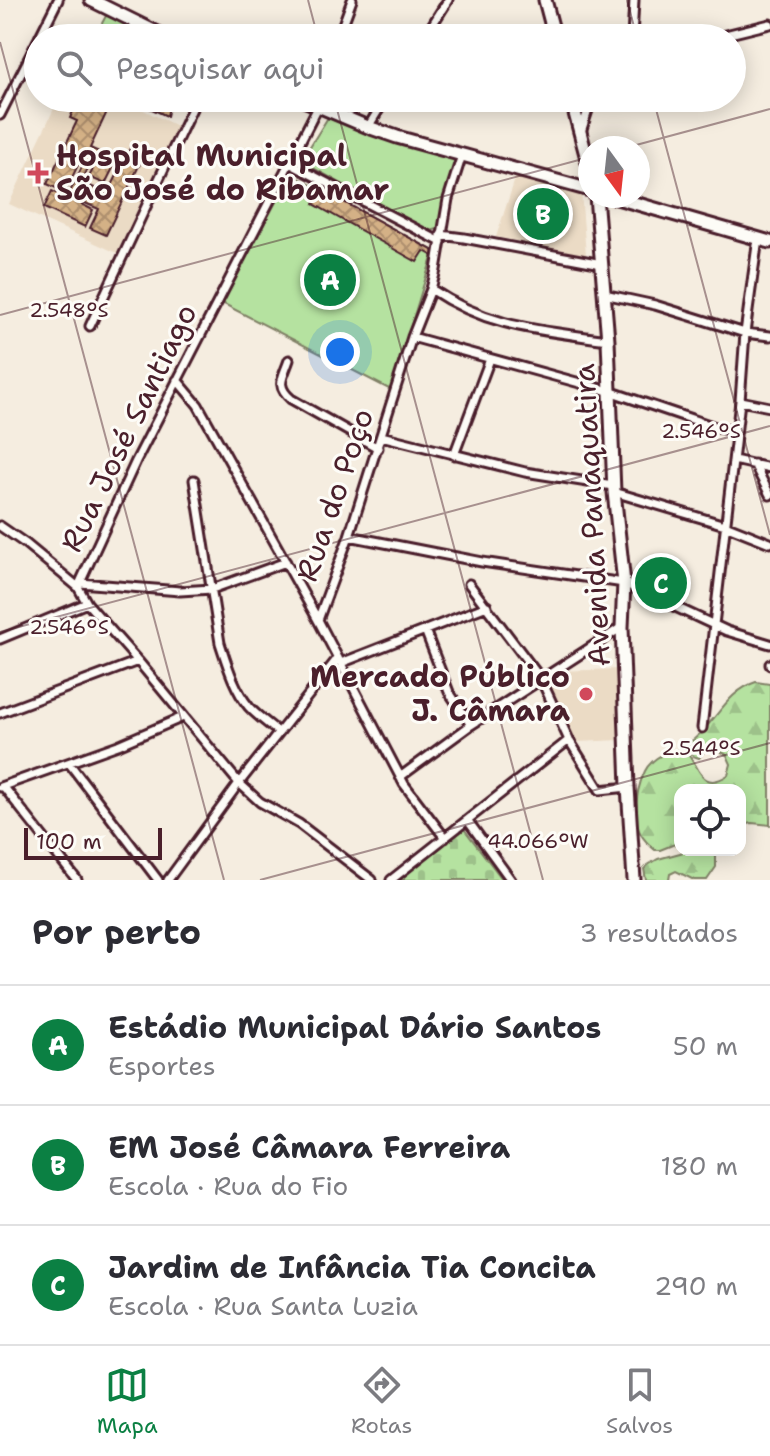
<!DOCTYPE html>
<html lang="pt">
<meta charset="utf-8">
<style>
body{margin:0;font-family:"Shantell Sans",sans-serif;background:#f2f2f3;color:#2b2b33}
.controls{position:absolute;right:24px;bottom:24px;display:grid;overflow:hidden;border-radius:16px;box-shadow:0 4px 20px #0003}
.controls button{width:72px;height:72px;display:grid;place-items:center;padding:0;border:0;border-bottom:2px solid #e1e1e2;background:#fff;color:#2b2b33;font:40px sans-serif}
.compass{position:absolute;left:578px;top:136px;width:72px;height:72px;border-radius:50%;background:#fff;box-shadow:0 4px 20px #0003;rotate:165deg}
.scale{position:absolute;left:24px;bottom:20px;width:138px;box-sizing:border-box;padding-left:8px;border:4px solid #4a1f2b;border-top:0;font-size:22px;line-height:28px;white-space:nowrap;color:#4a1f2b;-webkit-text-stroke:6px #fdfcf7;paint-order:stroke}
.you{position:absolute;left:340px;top:352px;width:28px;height:28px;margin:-20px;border:6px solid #fff;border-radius:50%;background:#1a73e8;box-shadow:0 0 0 12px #1a73e833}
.badge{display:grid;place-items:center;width:52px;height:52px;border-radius:50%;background:#0b8043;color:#fff;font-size:26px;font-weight:700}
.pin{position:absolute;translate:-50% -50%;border:4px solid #fff;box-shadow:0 2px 8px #0006}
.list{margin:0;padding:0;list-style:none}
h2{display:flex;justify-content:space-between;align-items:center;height:104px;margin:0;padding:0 32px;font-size:34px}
h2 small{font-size:26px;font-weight:400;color:#7c7c81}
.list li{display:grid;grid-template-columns:52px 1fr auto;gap:24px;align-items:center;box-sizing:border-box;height:120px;padding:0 32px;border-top:2px solid #e1e1e2}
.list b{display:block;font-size:30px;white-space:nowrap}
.list p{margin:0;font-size:26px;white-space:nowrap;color:#7c7c81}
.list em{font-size:26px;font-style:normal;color:#7c7c81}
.icon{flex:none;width:44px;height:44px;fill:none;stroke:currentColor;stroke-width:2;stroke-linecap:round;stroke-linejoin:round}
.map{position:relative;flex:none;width:770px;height:880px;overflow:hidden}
.search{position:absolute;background:#fff;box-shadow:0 4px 20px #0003;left:24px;right:24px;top:24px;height:88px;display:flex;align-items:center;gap:20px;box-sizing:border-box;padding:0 28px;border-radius:44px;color:#7c7c81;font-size:30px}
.sheet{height:464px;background:#fff}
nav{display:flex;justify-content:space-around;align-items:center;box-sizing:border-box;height:112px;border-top:2px solid #e1e1e2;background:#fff;font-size:22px;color:#7c7c81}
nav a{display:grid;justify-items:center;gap:4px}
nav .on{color:#0b8043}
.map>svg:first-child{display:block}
.built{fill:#ebdbc5}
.forest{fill:url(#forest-firs);stroke:#808066;stroke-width:2}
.cemetery{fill:url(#cemetery-stones);stroke:#808066;stroke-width:2}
.park{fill:#b5e2a0;stroke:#808066;stroke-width:2}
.building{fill:url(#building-cross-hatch);stroke:#4a1f2b;stroke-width:2}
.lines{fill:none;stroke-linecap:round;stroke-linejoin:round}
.street-casing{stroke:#4a1f2b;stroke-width:13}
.secondary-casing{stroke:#4a1f2b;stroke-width:17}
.street{stroke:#fdfcf7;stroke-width:7}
.secondary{stroke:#fdfcf7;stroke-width:11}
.ticks{fill:none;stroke:#4a1f2b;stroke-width:2;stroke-opacity:0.45}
.poi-dot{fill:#d1495b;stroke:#fdfcf7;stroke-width:3}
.labels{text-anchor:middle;stroke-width:6;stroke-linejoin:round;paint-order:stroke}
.poi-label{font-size:30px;font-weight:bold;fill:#4a1f2b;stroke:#fdfcf7;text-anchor:start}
.street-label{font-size:30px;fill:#4a1f2b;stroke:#fdfcf7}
.ticks-label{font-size:20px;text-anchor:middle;fill:#4a1f2b;stroke:#fdfcf7;stroke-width:6;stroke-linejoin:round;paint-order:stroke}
</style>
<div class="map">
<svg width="770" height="880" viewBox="0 0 770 880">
<defs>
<pattern id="forest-firs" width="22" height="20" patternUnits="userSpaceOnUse" patternTransform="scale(2)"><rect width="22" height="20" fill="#b5e2a0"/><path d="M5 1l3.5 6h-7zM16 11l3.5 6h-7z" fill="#9dc18a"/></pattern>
<pattern id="cemetery-stones" width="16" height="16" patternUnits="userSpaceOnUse" patternTransform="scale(2)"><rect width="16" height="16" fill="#b5e2a0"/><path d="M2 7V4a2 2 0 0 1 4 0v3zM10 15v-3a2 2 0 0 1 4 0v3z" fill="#9dc18a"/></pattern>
<pattern id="building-cross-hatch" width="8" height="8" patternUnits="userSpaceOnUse" patternTransform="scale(2)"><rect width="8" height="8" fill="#d4b186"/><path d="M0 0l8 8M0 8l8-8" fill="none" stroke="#ae8f6e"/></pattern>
</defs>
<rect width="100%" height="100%" fill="#f5ede0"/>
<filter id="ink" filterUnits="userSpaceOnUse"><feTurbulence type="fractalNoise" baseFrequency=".0125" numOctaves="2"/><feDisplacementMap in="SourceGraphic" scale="16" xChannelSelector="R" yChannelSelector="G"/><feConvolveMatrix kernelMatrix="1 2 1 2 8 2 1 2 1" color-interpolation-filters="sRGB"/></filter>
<g filter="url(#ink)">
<!-- built -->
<path class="built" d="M59,98H91L89,102L79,98L70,117L77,121L47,183L65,192L79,163L83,165L67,198L85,227L93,210L77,202L78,200L99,209L90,227L105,235L146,151L132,144L108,194L81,182L89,167L93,169L90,177L105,184L116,160L90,148L113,100L110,98H118L177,126L117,253L9,204Z
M517,173L581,192L586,255L496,237Z
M620,669L621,740L577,742L557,707L549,677L557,671Z"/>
<!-- forest -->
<path class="forest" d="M756,682L770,684V825L752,823L740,826V790H680V842L660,850H655C643,840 635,829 636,813C636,800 639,783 645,771C651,759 674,744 687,753C699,762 699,794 728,775L731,764L727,755L716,749L705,750L699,758L693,756L689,747V743C715,725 725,692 756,682Z
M691,850H716V867L707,880H694L676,871L670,874L669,880H646L644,869L648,865L658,859Z"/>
<!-- cemetery -->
<path class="cemetery" d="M464,829L503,880H399Z"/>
<!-- park -->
<path class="park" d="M107,14L157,38H94Z
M333,117L457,156L459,161L438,229L430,231L425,230L301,161L327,119Z
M291,174L434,251L391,390L222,303Z"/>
<!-- building -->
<path class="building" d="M79,98L89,102L91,98L113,99L90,148L117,160L105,184L89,177L93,169L89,167L81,182L108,194L132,144L146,151L106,235L90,228L99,209L78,200L77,202L93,210L85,227L44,208L52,191L67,198L83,165L79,163L65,192L47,184L77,121L70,118Z
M128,98H171L167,116Z
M322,190L434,251L433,256L424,251L417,262L314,204Z"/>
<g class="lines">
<defs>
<path id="street" d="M39,38L58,0
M338,38L352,0
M424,38L448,0
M632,38L634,0
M713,38L770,24
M318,107L136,461L78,587L87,603L138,661L239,783L260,802L299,824L372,880
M0,115L38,40
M368,127L386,98
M581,132L592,98
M289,163L441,242
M441,235L464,238L602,264
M431,289C489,328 540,330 608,340
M604,294L655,305L745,333L770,336
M90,326L197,98
M412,337L609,391L718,428L736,431
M289,360C283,378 275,385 291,399L378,448
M177,380L198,405L318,620L404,784L445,838
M740,401L770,407
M381,436L525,472L613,486
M454,455L490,359
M734,460L770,468
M754,464L770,495
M194,480L220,643C227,664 234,689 249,707C257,716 269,724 278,732
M614,492L725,525L770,543
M0,526L26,544L78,587
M349,536L482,562L624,583L727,631L770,644
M80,583L180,591L212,589L286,562
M469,584L541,679L569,740L600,790L628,787
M318,620L349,536L412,337L431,289L436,270L448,199L462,155
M425,630L449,692L471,725
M0,639L87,603
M341,663L487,606
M770,664V665
M0,713L138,661
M702,728L740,401L745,333L758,238
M69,763L158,880
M400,777L471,725L622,627
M3,786L77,880
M0,787L118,745L183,717
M468,821L511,880
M168,880L239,783L338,658
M391,880L569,740"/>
<path id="secondary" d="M91,0L168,38
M545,0L555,38
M299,98L368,127L397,137L590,190
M571,98L590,170
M596,196L608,340L614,492L624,583L622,627L628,787L634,880
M610,196L770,242"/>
</defs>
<!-- street casing -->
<use href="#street" class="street-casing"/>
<!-- secondary casing -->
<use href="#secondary" class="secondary-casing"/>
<!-- street -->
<use href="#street" class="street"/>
<!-- secondary -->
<use href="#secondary" class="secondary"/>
</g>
</g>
<!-- ticks -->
<path class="ticks" d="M308,0L318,38M627,0L637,38M0,42L224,880M334,98L543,880M653,98L770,535M625,148L770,109M0,315L590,157M0,632L770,426M260,880L770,743"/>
<!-- markers -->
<g class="poi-dot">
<path d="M34 161h8v8h8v8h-8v8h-8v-8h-8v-8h8z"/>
<circle cx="586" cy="694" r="8"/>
</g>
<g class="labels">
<!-- poi labels -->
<g class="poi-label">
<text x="56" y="166">Hospital Municipal<tspan x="56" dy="34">São José do Ribamar</tspan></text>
<text x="570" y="687" text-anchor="end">Mercado Público<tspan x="570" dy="34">J. Câmara</tspan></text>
</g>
<!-- street labels -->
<g class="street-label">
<text transform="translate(129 428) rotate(-64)" y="10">Rua José Santiago</text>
<text transform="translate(335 495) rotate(-71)" y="10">Rua do Poço</text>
<text transform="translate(592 515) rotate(-93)" y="10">Avenida Panaquatira</text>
</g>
</g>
<g class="ticks-label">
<text x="69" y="317">2.548°S</text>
<text x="701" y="438">2.546°S</text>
<text x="69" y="634">2.546°S</text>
<text x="701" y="755">2.544°S</text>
<text x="538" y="848">44.066°W</text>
</g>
</svg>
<div class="controls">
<button><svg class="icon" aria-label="locate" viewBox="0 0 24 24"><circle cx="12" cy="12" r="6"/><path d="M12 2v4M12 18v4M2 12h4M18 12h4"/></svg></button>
</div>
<svg class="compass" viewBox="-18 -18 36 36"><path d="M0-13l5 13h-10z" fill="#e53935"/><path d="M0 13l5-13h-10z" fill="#7c7c81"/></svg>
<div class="scale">100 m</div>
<div class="you"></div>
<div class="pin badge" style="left:330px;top:280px">A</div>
<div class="pin badge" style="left:543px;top:214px">B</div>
<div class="pin badge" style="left:661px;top:583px">C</div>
<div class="search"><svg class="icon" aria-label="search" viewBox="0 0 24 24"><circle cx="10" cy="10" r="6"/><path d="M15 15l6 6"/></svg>Pesquisar aqui</div>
</div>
<section class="sheet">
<h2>Por perto<small>3 resultados</small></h2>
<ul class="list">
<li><span class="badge">A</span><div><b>Estádio Municipal Dário Santos</b><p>Esportes</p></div><em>50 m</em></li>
<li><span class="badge">B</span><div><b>EM José Câmara Ferreira</b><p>Escola · Rua do Fio</p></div><em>180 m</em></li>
<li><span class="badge">C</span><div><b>Jardim de Infância Tia Concita</b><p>Escola · Rua Santa Luzia</p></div><em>290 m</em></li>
</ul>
</section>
<nav>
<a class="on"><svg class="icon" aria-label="map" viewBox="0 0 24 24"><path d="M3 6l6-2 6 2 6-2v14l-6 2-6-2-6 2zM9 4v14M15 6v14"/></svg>Mapa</a>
<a><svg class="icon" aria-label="directions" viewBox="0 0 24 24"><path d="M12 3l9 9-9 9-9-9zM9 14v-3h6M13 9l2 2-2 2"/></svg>Rotas</a>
<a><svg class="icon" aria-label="saved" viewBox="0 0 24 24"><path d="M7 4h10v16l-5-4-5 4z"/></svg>Salvos</a>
</nav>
